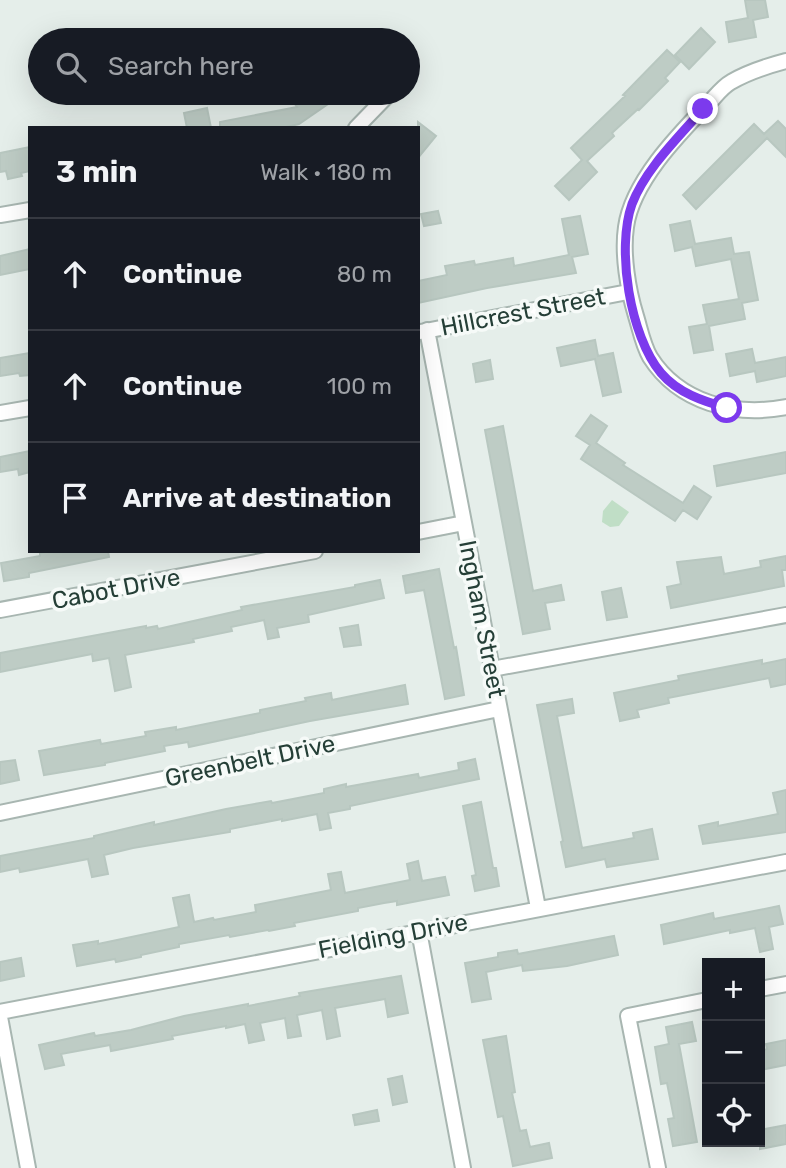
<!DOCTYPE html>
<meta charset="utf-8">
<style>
body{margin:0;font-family:Rubik,sans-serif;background:#242831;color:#f1f3f6}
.controls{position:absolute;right:21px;bottom:21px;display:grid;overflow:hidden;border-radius:0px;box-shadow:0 7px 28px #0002}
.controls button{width:63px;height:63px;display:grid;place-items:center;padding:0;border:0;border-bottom:2px solid #363941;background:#171b24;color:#f1f3f6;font:35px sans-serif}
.stop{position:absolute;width:21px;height:21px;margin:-16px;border:5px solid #7c3aed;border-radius:50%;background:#fff}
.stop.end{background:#7c3aed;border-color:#fff;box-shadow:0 2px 7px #0008}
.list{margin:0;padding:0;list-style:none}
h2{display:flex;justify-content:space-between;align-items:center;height:91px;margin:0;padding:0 28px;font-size:30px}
h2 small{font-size:23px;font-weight:400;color:#9ea1a6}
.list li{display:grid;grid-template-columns:46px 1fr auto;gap:21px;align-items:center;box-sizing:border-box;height:112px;padding:0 28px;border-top:2px solid #363941}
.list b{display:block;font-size:26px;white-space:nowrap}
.list em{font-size:23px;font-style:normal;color:#9ea1a6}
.icon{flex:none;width:38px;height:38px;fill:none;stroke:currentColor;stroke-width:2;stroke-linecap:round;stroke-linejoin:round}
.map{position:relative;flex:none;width:786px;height:1168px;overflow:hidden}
.search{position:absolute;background:#171b24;box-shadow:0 7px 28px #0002;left:28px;top:28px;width:392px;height:77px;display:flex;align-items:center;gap:18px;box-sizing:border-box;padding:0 24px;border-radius:38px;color:#9ea1a6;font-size:26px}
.panel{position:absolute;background:#171b24;box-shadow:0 7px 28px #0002;left:28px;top:126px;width:392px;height:427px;border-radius:0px}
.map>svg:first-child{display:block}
.green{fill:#c0dec6}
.building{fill:#beccc5;stroke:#b8c7c0;stroke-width:2}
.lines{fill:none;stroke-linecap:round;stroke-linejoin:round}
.street-casing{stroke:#a8b6b1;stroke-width:18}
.street{stroke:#fff;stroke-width:14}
.route{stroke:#7c3aed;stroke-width:9}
.labels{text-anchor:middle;stroke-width:7;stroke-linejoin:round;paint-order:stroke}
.street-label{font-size:24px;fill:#253f37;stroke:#f6faf8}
</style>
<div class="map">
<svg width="786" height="1168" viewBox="0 0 786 1168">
<rect width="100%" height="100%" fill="#e5eeea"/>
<!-- green -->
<path class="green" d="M612,500L629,512L619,526L610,527L602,522L603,511Z"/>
<!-- building -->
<path class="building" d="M745,0H765L768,17L753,20L756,37L729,42L726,22L748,18Z
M701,28L715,42L689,69L675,55Z
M667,50L680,62L665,78L668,81L639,110L638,109L612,133L614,136L587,161L597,172L569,200L555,186L582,160L571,148L625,96L623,95Z
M302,93H344L299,124L282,128H220V122L297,107L292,100Z
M207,108L211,128H187L184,113Z
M778,121L786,129V157L767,138L696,209L683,195L754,124L764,134Z
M418,122L436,136L418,158Z
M30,147V171L21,173L22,176L8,179L6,171L0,172V153Z
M438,211L441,223L424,226L421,214Z
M580,216L588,254L572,257L576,273L487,288L418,303V281L447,275L445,266L474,261L475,265L513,258L514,266L569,255L562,219Z
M690,221L695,244L731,238L734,254L749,252L758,300L742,303L745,319L709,326L713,350L694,353L689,327L707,324L703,305L739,299L731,259L696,266L692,247L675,251L670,225Z
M30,249V269L0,275V256Z
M595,340L598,356L613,353L621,392L603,396L595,359L561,366L557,348Z
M752,349L755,363L786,357V376L757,382L755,371L730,376L726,354Z
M30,353V375L20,376L19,373L0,376V358Z
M490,360L493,379L476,382L473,364Z
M591,415L607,426L596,443L625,463L623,465L683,503L694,486L711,497L697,519L683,510L675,521L581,459L590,445L576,436Z
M503,426L533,591L561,585L564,600L545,603L550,629L523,634L485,430Z
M30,451V472L19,475L18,469L0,472V457Z
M786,452V473L717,486L714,466Z
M50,551H108L109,557L29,573V577L4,581L1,563L40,556V553Z
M786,556V570H782L784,586L671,608L667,587L681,584L677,562L721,557L724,574L761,567L760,561Z
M439,569L454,648L456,647L464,695L445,699L424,590L406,593L403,576Z
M380,580L384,598L308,615L309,622L277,628L279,637L268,639L264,620L231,627L232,631L193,639L194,642L125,655L131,687L115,691L109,658L93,661L92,654L0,672V653L146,626V628L157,626L158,629L242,610L241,607L355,587V585Z
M621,588L627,617L607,620L602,592Z
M358,625L361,645L344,647L340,628Z
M786,659V684L771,687L769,678L668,698L669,703L637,710L639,717L620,721L614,693L679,680L678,676L762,660V664Z
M405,685L408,704L310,721L189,747L188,742L164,746L165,751L105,763V765L44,775L39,751L100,740L101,744L146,736L145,732L176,727V730L260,713V710L306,701L305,698L331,693L332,700Z
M572,699L574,713L557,716L582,848L634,838L633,833L652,829L658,859L607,867L605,859L566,867L561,842L563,841L537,705Z
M475,759L479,779L350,806V809L328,813L331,828L320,830L317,814L282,821V819L230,829V832L133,848L104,855L108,874L92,877L88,859L20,872L19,868L0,872V856L94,838V836L154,822V825L226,809L271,801L272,803L324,793V789L346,784V787L418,774L419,778L459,770L458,763Z
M15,760L19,780L0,784V762Z
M786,790V832L703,844L699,826L718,822V826L778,814L773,793Z
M481,802L493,868H496L499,886L475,891L472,876L476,875L463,806Z
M418,861L422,881L445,877L449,895L397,905V901L384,903L358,908V911L294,923L295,926L269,931L268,930L230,937L229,935L179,944V947L141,955V957L116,962L115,959L77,966L73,945L98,941V944L179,927L173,898L189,895L194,922L213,918L214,920L256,912L255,905L331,890L328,874L341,872L345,893L410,880L407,864Z
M779,906L783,924L769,927L773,949L760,952L755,928L730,933V930L664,944L661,925L713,913L714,919Z
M614,936L618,955L567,966L523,971L522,965L486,972L491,999L472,1002L465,963L498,957V953L517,950L518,954Z
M21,958L24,976L0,981V962Z
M401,976L408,1013L388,1017L385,999L335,1008L340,1036L327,1039L322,1010L297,1015L301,1036L288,1038L285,1018L260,1023L264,1040L249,1043L245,1024L226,1028V1026L172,1036L173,1039L111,1051L110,1045L61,1054L64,1065L45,1069L39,1045L94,1033L95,1036L131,1030L184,1016L248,1004V1006L300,996L299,993Z
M692,1022L696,1041L679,1044L697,1142L673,1146L668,1119L674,1118L667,1083L661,1084L655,1047L669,1044L666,1027Z
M506,1036L515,1092L512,1093L520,1131L526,1130L530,1147L549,1143L552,1158L513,1166L503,1116L498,1117L483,1040Z
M786,1040V1065L760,1070V1051L767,1049L766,1044Z
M402,1076L407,1102L393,1105L388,1079Z
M377,1110L379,1121L355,1125L353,1115Z
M786,1125V1144L760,1149V1130Z"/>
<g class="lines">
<defs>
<path id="street" d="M786,61C767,66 748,72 731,82C722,87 715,97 708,104C678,135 632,182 626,227C622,254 628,290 636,316C640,329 643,345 650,357C679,403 735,417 786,407
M356,128L388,95
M0,215L30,210
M427,330L538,908
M420,332L628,292
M0,413L30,408
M418,532L464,523
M0,610L315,551
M492,669L786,615
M0,813L499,709
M419,931L463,1168
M760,989L786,984
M0,1012L786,862
M0,1017L28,1168
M658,1168L628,1016L707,1000"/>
</defs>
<!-- street casing -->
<use href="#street" class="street-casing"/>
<!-- street -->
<use href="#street" class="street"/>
</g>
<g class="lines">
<!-- route -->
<path class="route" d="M703,109C679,137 646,168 632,204C616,249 630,336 661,373C678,393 703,401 727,408"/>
</g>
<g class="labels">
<!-- street labels -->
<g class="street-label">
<text transform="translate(523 312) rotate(-11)" y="8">Hillcrest Street</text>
<text transform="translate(116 589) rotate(-11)" y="8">Cabot Drive</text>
<text transform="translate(482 619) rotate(79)" y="8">Ingham Street</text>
<text transform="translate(250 761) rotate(-12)" y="8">Greenbelt Drive</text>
<text transform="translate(393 936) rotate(-11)" y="8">Fielding Drive</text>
</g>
</g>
</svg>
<div class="controls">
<button>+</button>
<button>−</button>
<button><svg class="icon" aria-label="locate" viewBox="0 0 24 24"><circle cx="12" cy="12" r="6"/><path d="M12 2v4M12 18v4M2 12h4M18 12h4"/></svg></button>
</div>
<div class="stop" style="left:727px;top:408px"></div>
<div class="stop end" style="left:703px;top:109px"></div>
<div class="search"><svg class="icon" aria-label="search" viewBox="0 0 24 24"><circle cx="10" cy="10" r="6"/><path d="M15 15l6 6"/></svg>Search here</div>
<section class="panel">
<h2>3 min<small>Walk · 180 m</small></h2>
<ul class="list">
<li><svg class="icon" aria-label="ahead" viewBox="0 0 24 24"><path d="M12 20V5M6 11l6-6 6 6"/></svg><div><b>Continue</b></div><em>80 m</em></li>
<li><svg class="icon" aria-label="ahead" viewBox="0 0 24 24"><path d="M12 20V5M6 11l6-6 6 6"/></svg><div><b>Continue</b></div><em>100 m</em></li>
<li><svg class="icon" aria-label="arrive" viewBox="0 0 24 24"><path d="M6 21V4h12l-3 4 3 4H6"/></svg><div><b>Arrive at destination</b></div></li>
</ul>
</section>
</div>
